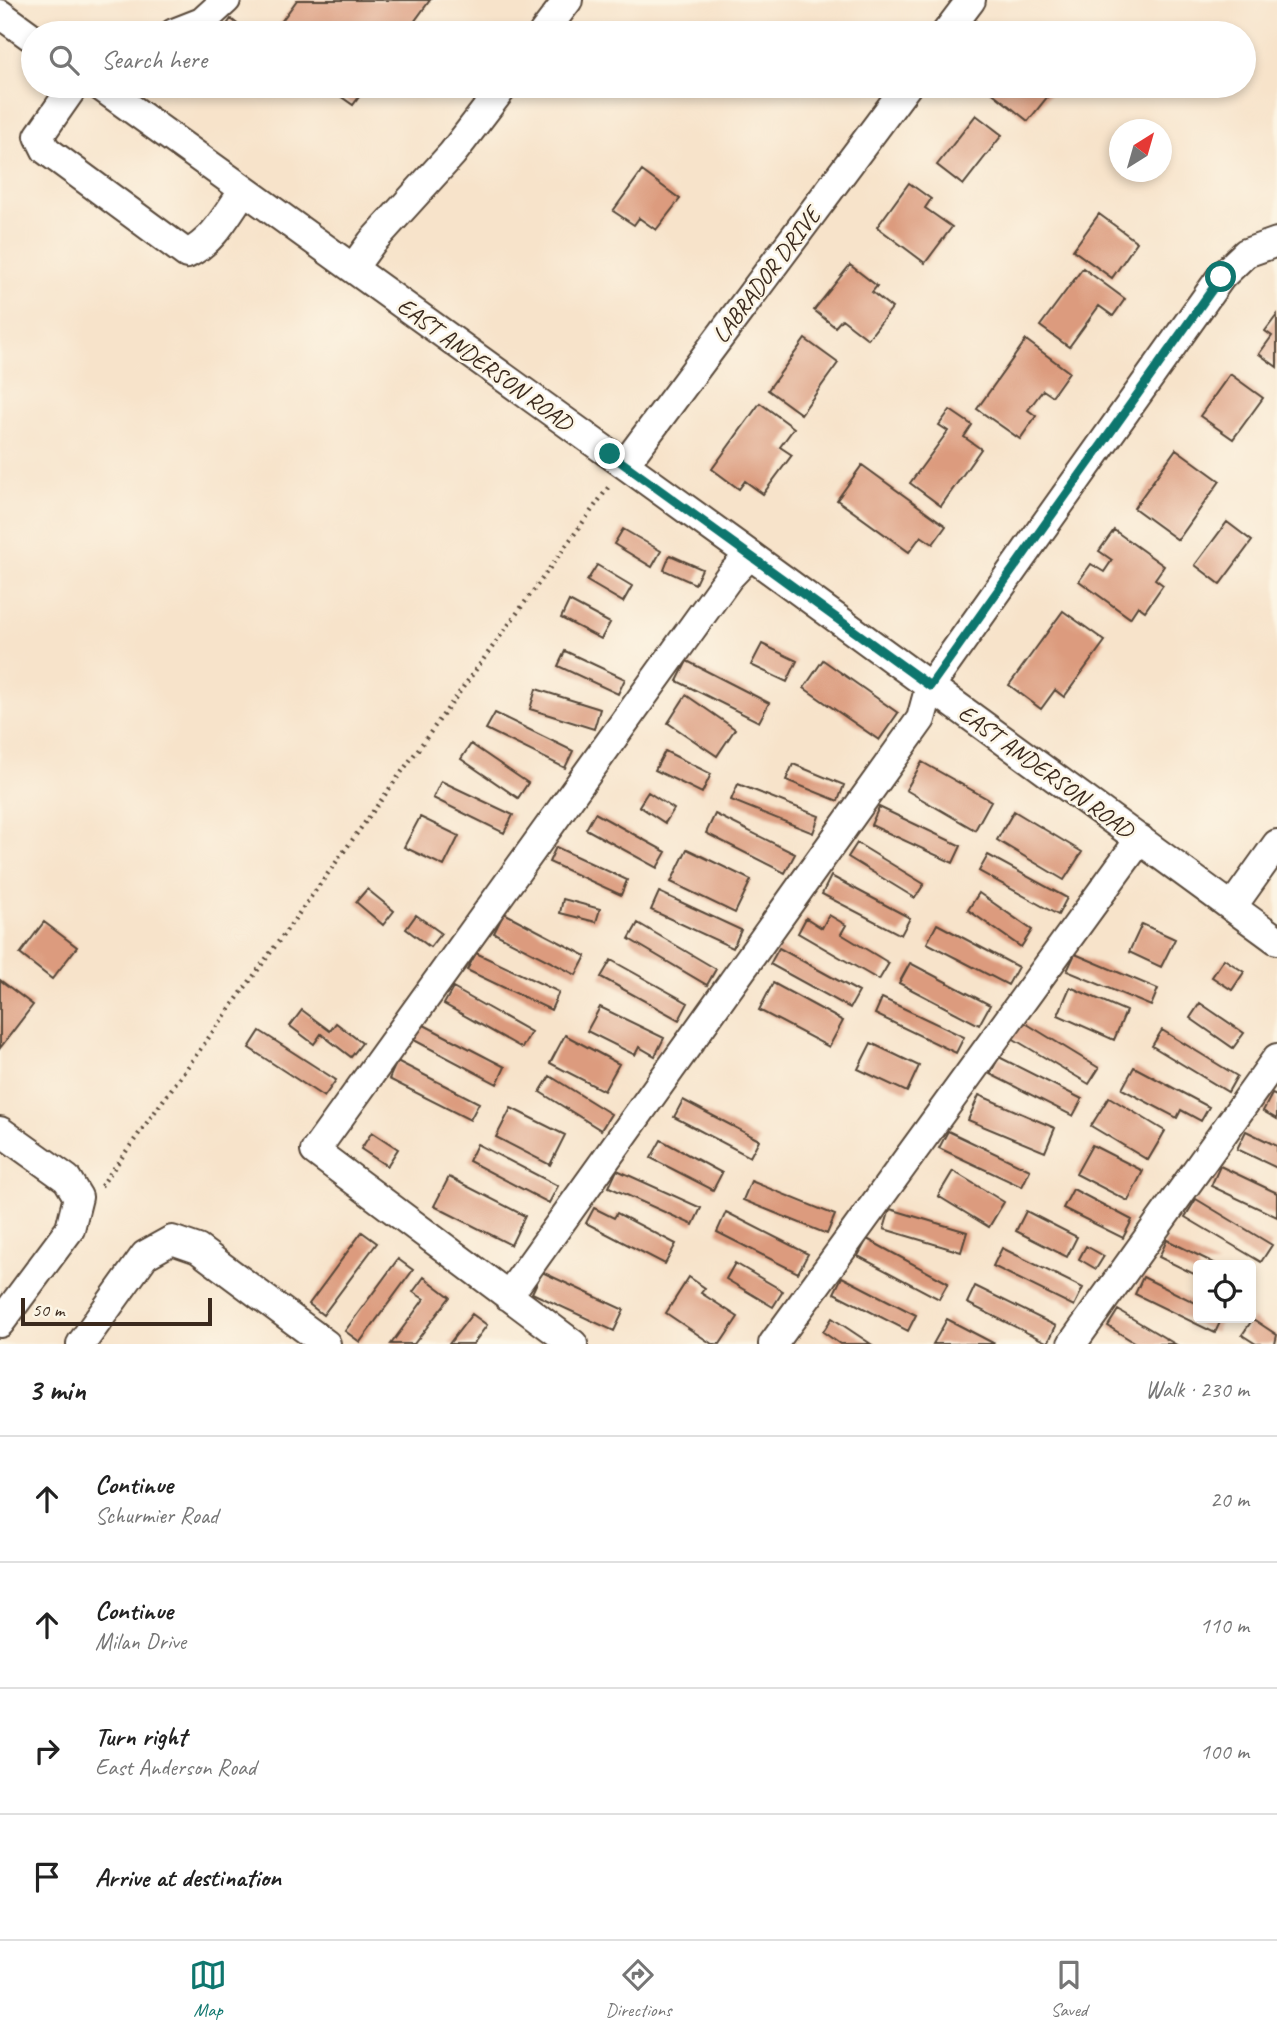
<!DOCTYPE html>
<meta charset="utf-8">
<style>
body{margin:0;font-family:Caveat,sans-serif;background:#f2f2f2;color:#222}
.controls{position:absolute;right:21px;bottom:21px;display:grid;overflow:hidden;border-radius:7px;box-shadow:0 4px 10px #0003}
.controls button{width:63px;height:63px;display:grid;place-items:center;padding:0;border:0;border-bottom:2px solid #e0e0e0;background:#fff;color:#222;font:35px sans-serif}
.compass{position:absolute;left:1109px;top:119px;width:63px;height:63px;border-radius:50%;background:#fff;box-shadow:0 4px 10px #0003;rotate:37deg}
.scale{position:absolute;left:21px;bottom:18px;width:191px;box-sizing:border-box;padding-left:7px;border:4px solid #3b2a1e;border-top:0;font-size:19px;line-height:24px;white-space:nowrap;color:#3b2a1e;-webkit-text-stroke:5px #fcf5e5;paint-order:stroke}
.stop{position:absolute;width:21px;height:21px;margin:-16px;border:5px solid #0f766e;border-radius:50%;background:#fff}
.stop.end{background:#0f766e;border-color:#fff;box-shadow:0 2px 7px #0008}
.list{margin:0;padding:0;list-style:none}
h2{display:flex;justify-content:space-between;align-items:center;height:91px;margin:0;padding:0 28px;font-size:30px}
h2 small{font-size:23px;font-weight:400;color:#767676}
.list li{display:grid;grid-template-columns:46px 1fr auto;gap:21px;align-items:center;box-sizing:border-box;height:126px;padding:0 28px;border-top:2px solid #e0e0e0}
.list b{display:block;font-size:26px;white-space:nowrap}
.list p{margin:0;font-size:23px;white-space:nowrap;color:#767676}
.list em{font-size:23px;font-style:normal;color:#767676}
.icon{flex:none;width:38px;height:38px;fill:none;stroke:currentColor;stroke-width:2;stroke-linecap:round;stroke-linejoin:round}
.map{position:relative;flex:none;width:1277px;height:1344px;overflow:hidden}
.search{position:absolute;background:#fff;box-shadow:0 4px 10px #0003;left:21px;right:21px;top:21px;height:77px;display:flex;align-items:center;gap:18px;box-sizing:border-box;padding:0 24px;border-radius:38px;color:#767676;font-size:26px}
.sheet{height:595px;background:#fff}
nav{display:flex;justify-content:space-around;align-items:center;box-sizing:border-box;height:98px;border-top:2px solid #e0e0e0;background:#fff;font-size:19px;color:#767676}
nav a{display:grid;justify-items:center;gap:4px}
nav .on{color:#0f766e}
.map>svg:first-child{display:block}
.building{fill:#dc9b7e}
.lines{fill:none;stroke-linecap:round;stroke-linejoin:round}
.minor-casing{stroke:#574638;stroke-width:32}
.path{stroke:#574638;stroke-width:4.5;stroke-dasharray:2 5;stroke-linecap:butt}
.minor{stroke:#fff;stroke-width:28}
.route{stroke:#0f766e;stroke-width:9}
.labels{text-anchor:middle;stroke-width:5;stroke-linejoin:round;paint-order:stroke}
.street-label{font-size:24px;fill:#3b2a1e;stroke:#fcf5e5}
</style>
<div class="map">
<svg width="1277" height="1344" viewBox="0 0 1277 1344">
<rect width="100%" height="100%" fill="#fcf5e5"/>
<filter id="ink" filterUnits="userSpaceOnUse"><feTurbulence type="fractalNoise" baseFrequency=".0143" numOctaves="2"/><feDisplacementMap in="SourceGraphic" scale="14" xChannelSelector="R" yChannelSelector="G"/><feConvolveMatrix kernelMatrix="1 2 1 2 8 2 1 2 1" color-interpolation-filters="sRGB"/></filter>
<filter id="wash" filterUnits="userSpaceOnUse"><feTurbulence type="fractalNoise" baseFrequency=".00686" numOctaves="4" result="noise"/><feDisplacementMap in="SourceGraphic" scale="28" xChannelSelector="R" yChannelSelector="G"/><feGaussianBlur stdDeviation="1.57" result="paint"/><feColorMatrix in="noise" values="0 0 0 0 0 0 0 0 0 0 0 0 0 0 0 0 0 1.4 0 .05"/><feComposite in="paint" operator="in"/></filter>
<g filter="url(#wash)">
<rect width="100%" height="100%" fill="#f7e3ca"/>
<g id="blocks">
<!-- building -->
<path class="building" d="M297,0H430L406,33H273Z
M231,19L249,33H221Z
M326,86H367L353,105Z
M995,86H1056L1028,121L990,91Z
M976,115L1002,135L963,185L937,165Z
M642,171L680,199L656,230L639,218L634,225L613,211Z
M909,183L931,199L925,208L952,227L925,263L877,227Z
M1099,214L1137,242L1112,278L1073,250Z
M850,265L877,286L872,292L892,308L868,339L842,319L835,327L814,310Z
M1083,268L1125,299L1113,316L1099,306L1069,347L1040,326Z
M1277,315V367L1259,354L1272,336L1265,331Z
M805,339L838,363L801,414L768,390Z
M1026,340L1069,372L1052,396L1043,390L1028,410L1036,416L1020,439L977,409Z
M1230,374L1263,398L1233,439L1200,416Z
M760,403L794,428L780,447L792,455L763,494L745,481L739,489L712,469Z
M950,410L972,425L964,437L981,449L941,506L910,483L948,431L939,425Z
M1176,449L1220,481L1178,540L1134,508Z
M862,465L946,526L933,544L921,536L909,552L837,500Z
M1227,522L1252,541L1220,584L1195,565Z
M623,529L661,551L652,567L614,544Z
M1114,530L1164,566L1155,579L1163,585L1145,611L1138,606L1130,618L1079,581L1091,564L1104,572L1112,560L1099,551Z
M670,555L702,569L695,584L664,570Z
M597,565L632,586L623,602L587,581Z
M569,601L610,623L601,639L561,618Z
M1063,611L1105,641L1064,697L1055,690L1041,709L1009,685Z
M762,644L797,661L787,682L751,665Z
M565,651L625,679L618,694L558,666Z
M823,660L898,713L879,740L804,688Z
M687,661L769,703L759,722L677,681Z
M536,689L600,709L594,729L530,709Z
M686,695L735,729L717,756L668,723Z
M495,713L573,751L565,768L486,729Z
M471,744L528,783L518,798L461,759Z
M665,751L711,774L702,793L655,770Z
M922,762L991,801L975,830L906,790Z
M793,764L844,785L838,801L786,780Z
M441,781L513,815L504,833L433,798Z
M738,784L819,816L813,833L731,800Z
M648,792L674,809L665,823L639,806Z
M879,807L961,846L953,863L871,825Z
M1014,811L1082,852L1064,880L997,840Z
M595,813L666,852L657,868L586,829Z
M715,814L795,854L785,873L706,833Z
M420,817L459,836L444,866L404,847Z
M857,843L924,884L915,898L848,857Z
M556,847L627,880L621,895L549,862Z
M687,849L751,880L735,913L671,882Z
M988,855L1067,898L1058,915L979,871Z
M831,876L910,918L901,935L822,894Z
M367,889L394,911L383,925L356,902Z
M659,892L741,930L733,948L651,910Z
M979,893L1032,930L1021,947L968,910Z
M563,899L600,909L596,922L560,913Z
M504,913L586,956L576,975L494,933Z
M416,915L441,933L430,947L406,929Z
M829,915L846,925L841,934L889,963L879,980L798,933L806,918L822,928Z
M44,922L77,947L52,979L20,954Z
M638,923L716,969L707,985L629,939Z
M937,924L1018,967L1008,985L927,943Z
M1142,924L1175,939L1161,967L1129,952Z
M779,948L859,992L850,1008L770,964Z
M476,953L559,992L551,1010L467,970Z
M1075,954L1158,989L1151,1006L1067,971Z
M1224,959L1244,972L1232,990L1212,977Z
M611,960L688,1003L679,1020L601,977Z
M910,963L990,1005L979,1025L899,983Z
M0,980L33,1005L0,1048Z
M773,983L843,1021L829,1047L759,1010Z
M1070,987L1126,1011L1114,1040L1058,1015Z
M453,988L531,1032L522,1048L444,1004Z
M882,998L964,1037L956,1053L875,1014Z
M1200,1003L1244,1033L1233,1048L1190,1018Z
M600,1007L664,1038L655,1056L639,1047L635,1055L587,1031Z
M302,1010L330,1031L336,1023L362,1043L351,1057L321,1034L314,1044L290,1026Z
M1022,1021L1099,1068L1089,1084L1012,1038Z
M422,1024L505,1067L497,1084L414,1040Z
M1162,1030L1237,1076L1228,1092L1152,1046Z
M260,1031L336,1080L324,1097L249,1048Z
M565,1035L619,1064L604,1091L550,1063Z
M871,1043L919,1066L907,1092L858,1069Z
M999,1057L1082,1099L1073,1116L990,1074Z
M397,1061L479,1103L470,1120L389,1079Z
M1134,1067L1209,1107L1201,1121L1181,1110L1177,1118L1122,1089Z
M550,1076L611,1114L601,1130L540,1092Z
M1272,1094L1277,1096V1119L1263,1111Z
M979,1095L1055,1128L1045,1152L968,1120Z
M1109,1097L1165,1131L1148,1160L1091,1126Z
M683,1100L759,1140L750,1157L674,1117Z
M511,1108L565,1135L550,1165L496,1137Z
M948,1131L1030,1170L1022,1187L939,1148Z
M1246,1131L1277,1146V1168L1237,1149Z
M372,1132L398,1149L387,1166L361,1149Z
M661,1140L722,1173L713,1190L651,1158Z
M477,1144L558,1186L549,1203L469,1161Z
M1092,1145L1143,1171L1128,1201L1076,1174Z
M1220,1166L1277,1193V1217L1211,1186Z
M617,1170L701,1208L693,1225L609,1187Z
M953,1171L1004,1202L989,1227L938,1196Z
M449,1177L525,1216L511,1245L434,1206Z
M751,1181L835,1215L827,1234L743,1200Z
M1073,1189L1132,1220L1123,1238L1063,1208Z
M1196,1199L1272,1245L1261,1262L1185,1217Z
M594,1208L614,1218L617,1213L676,1244L665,1264L586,1223Z
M890,1209L967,1232L961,1252L884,1229Z
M1026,1211L1077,1237L1067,1257L1016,1231Z
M726,1212L808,1254L798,1273L717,1232Z
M362,1232L377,1243L323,1315L309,1304Z
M867,1239L948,1283L939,1299L858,1256Z
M1167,1240L1218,1265H1198V1276L1159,1257Z
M1086,1246L1104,1256L1096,1269L1079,1259Z
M1002,1248L1083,1288L1074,1306L993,1266Z
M398,1259L413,1270L360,1342L345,1331Z
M735,1263L783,1291L773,1307L726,1279Z
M542,1272L624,1310L614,1331L532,1293Z
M424,1277L450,1297L414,1344H391L424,1299L413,1292Z
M689,1277L705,1288L701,1293L738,1317L720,1344H712L666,1313Z
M842,1277L916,1315L908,1331L834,1293Z
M1143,1277L1198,1304V1318H1222L1215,1333L1135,1294Z
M975,1286L1056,1326L1048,1343L967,1303Z
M1118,1310L1175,1344H1137L1108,1326Z
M472,1314L487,1325L473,1344H449Z
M832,1318L871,1344H840L823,1332Z
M947,1319L995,1344H933Z
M1253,1319L1277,1335L1275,1344H1256L1242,1335Z"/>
</g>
</g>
<g filter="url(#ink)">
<use href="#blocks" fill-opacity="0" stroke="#574638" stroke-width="2"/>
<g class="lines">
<defs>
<path id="minor" d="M0,14L33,38
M174,33L202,22L226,0
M543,33L568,0
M946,33L971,0
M74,86L39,136L46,150L187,254C214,241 227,214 244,190
M100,86L750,555L1277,940
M353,268L372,242L452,154L504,86
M625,464L907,86
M1232,907L1277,844
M0,1131L67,1179L78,1197L70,1229L0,1323
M508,1296L921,719L930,686L1221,277L1246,253L1277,242
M81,1344L145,1255L172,1240L198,1249L326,1344
M573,1344L315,1151L729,577L750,555
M773,1344L1140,839
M1072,1344L1277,1058"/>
</defs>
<!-- minor casing -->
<use href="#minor" class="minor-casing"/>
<!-- path -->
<path class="path" d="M101,1186L610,485"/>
<!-- minor -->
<use href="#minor" class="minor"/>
</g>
</g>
<g class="lines" filter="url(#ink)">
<!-- route -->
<path class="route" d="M610,454L930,686L1221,277"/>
</g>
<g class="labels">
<!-- street labels -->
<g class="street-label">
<text transform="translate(766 275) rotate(-53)" y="8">LABRADOR DRIVE</text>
<text transform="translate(485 364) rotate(36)" y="8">EAST ANDERSON ROAD</text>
<text transform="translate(1046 771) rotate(36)" y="8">EAST ANDERSON ROAD</text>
</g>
</g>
</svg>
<div class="controls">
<button><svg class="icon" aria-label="locate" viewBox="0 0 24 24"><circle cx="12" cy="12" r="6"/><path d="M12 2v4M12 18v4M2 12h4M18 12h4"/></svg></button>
</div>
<svg class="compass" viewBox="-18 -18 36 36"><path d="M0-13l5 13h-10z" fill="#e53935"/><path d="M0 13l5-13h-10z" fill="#767676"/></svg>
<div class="scale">50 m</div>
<div class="stop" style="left:1221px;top:277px"></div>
<div class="stop end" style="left:610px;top:454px"></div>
<div class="search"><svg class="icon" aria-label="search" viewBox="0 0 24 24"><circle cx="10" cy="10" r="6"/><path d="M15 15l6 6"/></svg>Search here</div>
</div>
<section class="sheet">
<h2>3 min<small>Walk · 230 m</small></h2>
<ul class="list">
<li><svg class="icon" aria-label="ahead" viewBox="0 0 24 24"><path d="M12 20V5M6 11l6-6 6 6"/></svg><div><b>Continue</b><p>Schurmier Road</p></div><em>20 m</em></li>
<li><svg class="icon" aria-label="ahead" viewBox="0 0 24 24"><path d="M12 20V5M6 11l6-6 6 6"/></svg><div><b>Continue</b><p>Milan Drive</p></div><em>110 m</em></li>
<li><svg class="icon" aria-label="right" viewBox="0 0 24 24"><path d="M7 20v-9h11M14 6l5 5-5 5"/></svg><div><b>Turn right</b><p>East Anderson Road</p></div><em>100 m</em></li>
<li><svg class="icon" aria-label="arrive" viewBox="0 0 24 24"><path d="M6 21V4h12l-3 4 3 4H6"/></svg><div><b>Arrive at destination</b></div></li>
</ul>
</section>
<nav>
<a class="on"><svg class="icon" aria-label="map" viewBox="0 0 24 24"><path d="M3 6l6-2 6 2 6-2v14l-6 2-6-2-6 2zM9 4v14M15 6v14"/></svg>Map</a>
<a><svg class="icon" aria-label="directions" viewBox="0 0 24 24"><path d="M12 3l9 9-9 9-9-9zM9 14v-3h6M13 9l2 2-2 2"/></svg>Directions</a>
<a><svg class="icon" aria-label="saved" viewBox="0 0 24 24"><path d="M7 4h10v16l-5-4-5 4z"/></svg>Saved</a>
</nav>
